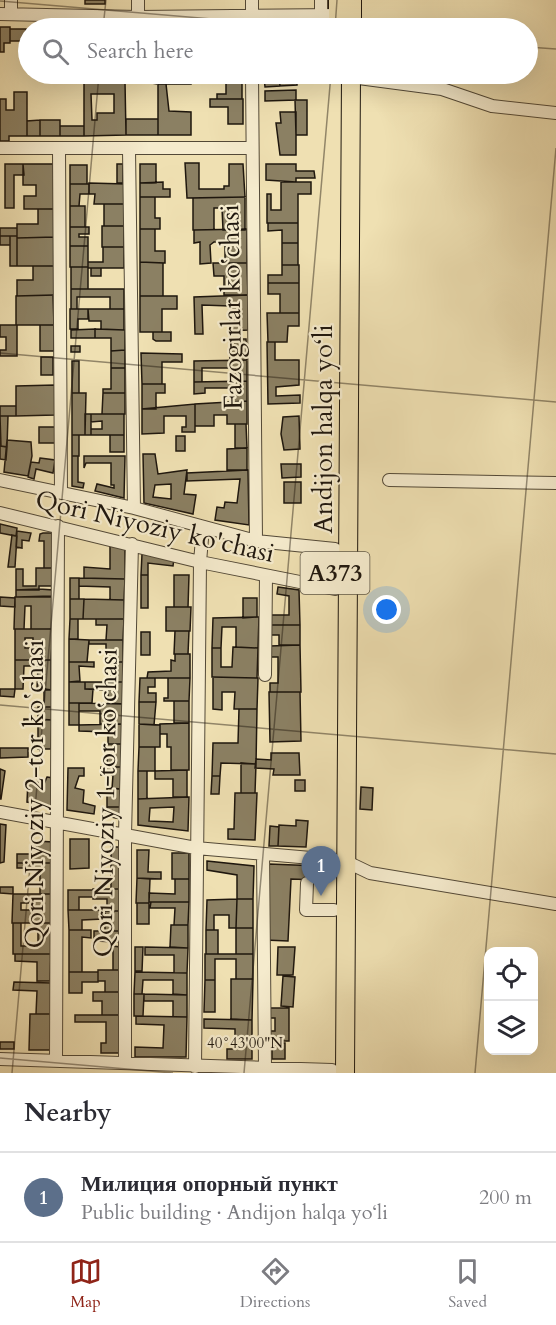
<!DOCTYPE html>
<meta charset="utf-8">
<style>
body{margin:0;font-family:Cardo,serif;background:#f7f7f7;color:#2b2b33}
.controls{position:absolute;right:18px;bottom:18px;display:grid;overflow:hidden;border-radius:12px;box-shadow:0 6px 24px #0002}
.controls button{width:54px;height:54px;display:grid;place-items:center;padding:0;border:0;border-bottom:2px solid #e1e1e2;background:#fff;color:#2b2b33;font:30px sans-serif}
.you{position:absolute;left:387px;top:610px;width:21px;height:21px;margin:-15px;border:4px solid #fff;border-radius:50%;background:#1a73e8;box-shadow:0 0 0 9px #1a73e833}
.badge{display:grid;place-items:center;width:39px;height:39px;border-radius:50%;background:#8f2418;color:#fff;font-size:20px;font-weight:700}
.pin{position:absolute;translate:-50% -50px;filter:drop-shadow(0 2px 3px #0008)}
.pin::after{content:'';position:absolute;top:32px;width:21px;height:18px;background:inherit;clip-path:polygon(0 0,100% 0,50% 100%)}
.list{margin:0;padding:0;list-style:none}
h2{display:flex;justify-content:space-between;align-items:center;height:78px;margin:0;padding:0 24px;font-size:26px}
h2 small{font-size:20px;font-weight:400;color:#7c7c81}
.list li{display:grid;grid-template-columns:39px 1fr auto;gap:18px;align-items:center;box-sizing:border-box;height:90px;padding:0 24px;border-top:2px solid #e1e1e2}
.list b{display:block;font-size:22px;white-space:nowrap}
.list p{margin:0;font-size:20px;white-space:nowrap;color:#7c7c81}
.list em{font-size:20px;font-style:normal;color:#7c7c81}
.icon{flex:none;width:33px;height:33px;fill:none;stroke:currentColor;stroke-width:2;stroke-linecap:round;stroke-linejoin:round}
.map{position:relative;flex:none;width:556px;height:1073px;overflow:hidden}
.search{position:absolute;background:#fff;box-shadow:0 6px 24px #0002;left:18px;right:18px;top:18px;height:66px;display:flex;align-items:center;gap:15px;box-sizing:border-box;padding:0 21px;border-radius:33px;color:#7c7c81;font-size:22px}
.sheet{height:168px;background:#fff}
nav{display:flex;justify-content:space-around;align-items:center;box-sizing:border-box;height:84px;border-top:2px solid #e1e1e2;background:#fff;font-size:16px;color:#7c7c81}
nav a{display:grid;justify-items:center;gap:3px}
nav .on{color:#8f2418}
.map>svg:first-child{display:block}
.building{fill:#8b8063;stroke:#1f170e;stroke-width:1.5;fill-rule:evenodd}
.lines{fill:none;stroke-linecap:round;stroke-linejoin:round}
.minor-casing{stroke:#534937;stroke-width:14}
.highway-casing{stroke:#1f170e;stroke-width:20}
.minor{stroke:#f5ebcd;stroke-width:12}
.highway{stroke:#efe0b2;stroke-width:18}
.ticks{fill:none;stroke:#1f170e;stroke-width:1.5;stroke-opacity:0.45}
.labels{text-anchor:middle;stroke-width:4.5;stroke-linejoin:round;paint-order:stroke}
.shield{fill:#f5ebcd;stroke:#5f5747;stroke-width:1.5}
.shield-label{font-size:24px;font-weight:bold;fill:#1f170e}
.street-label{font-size:26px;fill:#1f170e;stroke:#f5ebcd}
.ticks-label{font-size:15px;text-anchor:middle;fill:#1f170e;stroke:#f5ebcd;stroke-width:4.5;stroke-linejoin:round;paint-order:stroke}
</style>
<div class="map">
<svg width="556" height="1073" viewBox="0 0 556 1073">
<rect width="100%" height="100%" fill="#efe0b2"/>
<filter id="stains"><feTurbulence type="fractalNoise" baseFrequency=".00333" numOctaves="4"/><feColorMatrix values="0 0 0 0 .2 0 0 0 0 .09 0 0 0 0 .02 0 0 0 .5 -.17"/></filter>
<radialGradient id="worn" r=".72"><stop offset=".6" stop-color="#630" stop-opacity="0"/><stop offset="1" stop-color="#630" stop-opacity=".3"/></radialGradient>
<!-- building -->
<path class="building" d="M105,0V4H85V0Z
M0,27H10V43H4V52H0Z
M10,29H26V41H10Z
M152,74H158V84L152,83Z
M158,74H191V84H158Z
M226,74H242V99H217V94H226Z
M297,76V85L280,86L279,77Z
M264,77H279L280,86L265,87Z
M84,82H125L126,135L84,136ZM91,94H114V113H97V120H92Z
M158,84H166L169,111L191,112V135H158Z
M296,90V100L265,101V91Z
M14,92H27V136H9V141H0V99H6V110H14Z
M210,99H243V124H228V107H210Z
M295,100H307V135H296Z
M280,112H296V155H280L276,123H281Z
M126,119H158V135H126Z
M40,120H60V136H40Z
M40,120V136H27V121Z
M60,126H84V136H60Z
M185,163H199V189H224V186H229V164H243L245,197L187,198Z
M5,164H23L24,175H14V208H5Z
M23,164H54L55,209H24V196H36V185H23Z
M117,164H123V183H117Z
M140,164H156V183H140Z
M266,164H296V171H314L315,178H296V182L266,180Z
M70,165H87V184H70Z
M163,182V189H170V197H140V183Z
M281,182H311V194H298V223H267V194H271V210H281Z
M89,183L126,184V204H94L95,194H89Z
M70,184H89V194H80L79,206H70Z
M140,197H155V218H160V229H140Z
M245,197V230H223L222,208H214V230H193V198Z
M104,204H125V226H104Z
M70,206H85V227H70Z
M38,209H55V237L17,238V224H38Z
M268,223H298V243H282V230L268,231Z
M102,226H124V247H102Z
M70,227H89V234H79V237H88V246H70Z
M0,228H17V236H0Z
M140,229H155V251H165V263L140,262Z
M247,229V263H225V242H214L210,245L211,263L200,264V242L194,243V230Z
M0,236H10V245H0Z
M10,236H17V266H10Z
M55,237V266H17V238Z
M282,243H298V265H282Z
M70,246H88V267H70Z
M103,247H124V268H88V262H103Z
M140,262L163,263V296H140Z
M213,263H247L248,295H224V276H214Z
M282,265H299V283H268V275H282Z
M33,266H55V295L17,296V280H33Z
M71,267H88V289H71Z
M91,268H101V276H91Z
M268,283H299V313H280V294H268Z
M71,289H124V309H110V297H77V309H71Z
M53,295L54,325H16V296Z
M248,295V330L230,331V306L202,305L203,334H195L194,297Z
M140,296H177V309H162V332H140Z
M70,309H88V319H78V329H70Z
M88,309H124V330L101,329V321H89Z
M267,313H299V326H288L287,342H268Z
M0,325H17V356H0V350H6V337H0Z
M40,325H54V351H40Z
M95,329V338H71V330Z
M95,329L125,330V350L111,351V338H95Z
M153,332H171V341H156L153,339Z
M229,339H246L247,360L230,361Z
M267,342H275V360H299V385L276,387V396L300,395V403L268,404Z
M71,346H80V352H71Z
M125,350V368H111V351Z
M141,353L182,354V362H162V384H142Z
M41,357H53V375H41Z
M247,360V381L233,382L232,368H202V382H194V361Z
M72,361H79V393H72Z
M111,368H125V393H103V389H111Z
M247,381V401L233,402L232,388H205V393L194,394V382Z
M142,384H165V393H156V409H142Z
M55,385V415L16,416V386Z
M72,393H86L85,435H72Z
M103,393H125V414H102Z
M247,401V424H227V415H214V426H195V404Z
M195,404V432H182V427H186V416H164V433L142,434V409Z
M0,406H16V416H0Z
M85,414H91V435H85Z
M91,414H124V435H91V429H102V421L91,422Z
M0,416H8L7,447L1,446Z
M299,416L300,449L284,450L281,434L283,417Z
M235,424H246L247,448H235Z
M39,427H55V443H39Z
M72,435H79V456H72Z
M110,435H124V452H110Z
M176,436H185V451H176Z
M0,440L1,446L7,447L6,460L0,459Z
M7,440L31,442L32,456L28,476L4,472Z
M247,448V470H227V449Z
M143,454H155L158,474L187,470L184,494L196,495L193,514L144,503ZM171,484V499L153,497L155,485Z
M72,456H78V482L84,483L83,488L72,486Z
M84,456H125L124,498L95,491L97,484L114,488V485H111V463H86L84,468Z
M40,458L55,460L53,473L36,469L34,479L28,477L31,462L39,463Z
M281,464H301V477L282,478Z
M248,470L249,525L215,520L217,507L224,508L225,502L237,503L240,479L187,481V473Z
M284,482H301V503H284Z
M0,524L17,528L16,536L0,533Z
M17,531L31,533L29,541L22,540V548L16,547Z
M43,533H53V568H44V541H39L40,534Z
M12,535L17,536L15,567H8Z
M110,546L125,549V579L84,578V567L110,569Z
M142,554L174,558L173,566L148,563V575H141Z
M36,568H53V586H39V590H16V569H23V586H36Z
M141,575H148V608H141Z
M174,575H189L188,607H174Z
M70,578H79V599H70Z
M79,578L125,579L124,600H110V587L79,586Z
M278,587L299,590L300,625H271V615H289V596L277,594Z
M39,589L53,590L52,596L16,597V590Z
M0,597L15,598V607L0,606Z
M15,597H53V629H31V606H25L24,629H14Z
M243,598H257V617L243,618Z
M70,599H84L83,619H70Z
M84,599L124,600V619H83Z
M166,607H191L190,631H166Z
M259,617L258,648L236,647V627H222L221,648H212L213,618Z
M70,619H78V639H69Z
M96,619H124L123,640H106L107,625H96Z
M270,625H300V645H279V635H270Z
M15,629H53L51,660H15ZM25,638H33V648H25Z
M175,631H189L188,654H174Z
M141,632H150V655H141Z
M69,639L89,640L87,662H69Z
M89,640H123V662H106V644H89Z
M300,645L301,692H270V683H278V657H270V646Z
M233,647L258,648L257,678L212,677V648H221V667H232Z
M175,654H190V678H147L148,672L171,671V660L175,661Z
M15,660H51V690L37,689L38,666H24L23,689H15Z
M69,662H94V667L79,666L80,681L69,682Z
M109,662H123V682H108Z
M213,677L258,678L257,709H234L235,692H222V710L213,709Z
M140,678H155V687H148V693H156V702H139Z
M168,678H190L189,701H164V698H168Z
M69,682H85V689H93L92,703H69Z
M85,682H123V704L108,703V690L85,689Z
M0,689H15L14,697L0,696Z
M44,689L52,690V707H44Z
M269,692H300L301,741L270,742Z
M174,701H189V723H174Z
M139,702H156L154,725L139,724Z
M69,703H79V725H69Z
M79,703L123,704L122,724H100V711H79Z
M38,707H52V720L38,719Z
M239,709H257L256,764L221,763L220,776H212L213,743H238Z
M24,719L52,720L51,749H38V725H24Z
M189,723V770H171V747H167V734H160V724Z
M122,724V744H108V732L79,731V725Z
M139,724L160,725V747H139Z
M105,744H123V767H108Z
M139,747H155V771H138Z
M0,748H28V757L0,758Z
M271,753H299L300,775H273L274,769L255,768L256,759L271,760Z
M241,763L256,764L255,793H241Z
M101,767H122V789H112L113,775H101Z
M68,768H84V776H79L75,788L84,790L83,803L95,806L94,814L67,810Z
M0,769L5,771L1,799H0Z
M187,770V797H173V779H155V771Z
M138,771H147V799H138Z
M212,776H220L219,794H211Z
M47,777L53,778L51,806L27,802L28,780L44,784Z
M295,780H305V791H295Z
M361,787L373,788L372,810L360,809Z
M107,788L122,789V807H107Z
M235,793H257L255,840L228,839V829H234Z
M189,797L188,831L138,825V799ZM174,807L173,822L149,821L150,808Z
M107,807H122L121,819L106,816Z
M296,820L308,821L306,847L278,846L279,825L296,826Z
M0,824L6,825L4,862L0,863Z
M270,826L279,827L278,846H269Z
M70,839H89V868L70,869Z
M36,841L53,842L52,863H17V854H36Z
M111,847H121V889H111Z
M137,850H149L148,872H161V879L137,878Z
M172,853H189V879H172Z
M207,861L254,866L253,899H237V875L207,870Z
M17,863H52V894H40V868H17Z
M269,864L319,866L318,880L291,879L288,941L265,940Z
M137,878L150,879L149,903H136Z
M175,879H189V902H149V893L175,894Z
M0,887H13V894L0,893Z
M93,889H121L120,911H107V899H93Z
M68,890H93V897H79V910H68Z
M13,894H52L51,923H12ZM21,903H32V910H21Z
M237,899L236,928H229V915H214V930H206L207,900Z
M237,899H253V928H236Z
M151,902H189L188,925H174L175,908H150Z
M137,903H149V924H137Z
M68,910H103V919L82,920V930H69Z
M105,911H120V931H105Z
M13,923H21V946H38V923H51V954H13Z
M171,925H188V948L170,947Z
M236,928H253V954H236Z
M69,930H91V938L82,937V972H69Z
M206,930H218V954H206Z
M94,931H120V942L94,941Z
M113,946L120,947V970H113Z
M135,947H143L142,971H135Z
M145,947L188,948L187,973H174V955H145Z
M278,947H295L293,975H277Z
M15,954H51L50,981H37V962L15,961Z
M205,954H253V979H236V959H215V980H205Z
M98,970H120L119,992H105V981H98Z
M69,972H98V982H82V993H69Z
M135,972L187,973V995L173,994V980H143L142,994H134Z
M283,976L295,977L293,1007L281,1006Z
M231,979H253L252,1020L231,1019Z
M205,980H215V1012H204Z
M14,982L52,983L51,1014H36L37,991L13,990Z
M93,992H119V1015H102V1001H93Z
M134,994H144L143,1016H134Z
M144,994L187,995V1017H173V1001H144Z
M269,1008H289V1041H269V1031H275V1018H269Z
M30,1014H51V1050H29Z
M75,1015H119V1053H101V1043H106V1022H75Z
M136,1016L187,1017L186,1057H135V1047L163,1048L164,1025L136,1024Z
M204,1019L252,1020V1041L235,1040V1029L204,1028Z
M235,1040L252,1041V1059H227V1049H235Z
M0,1042H14V1049H0Z
M272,1043H285V1059H272Z"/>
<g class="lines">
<defs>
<path id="minor" d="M138,0V17
M252,0V28
M321,0V15
M0,14L138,17L338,15
M11,14V0
M252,74L256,541
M351,77L442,89L492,106L556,113
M0,148H252
M59,149L61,492
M129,150L134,508
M0,480L134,508L256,541L335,549
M389,480L556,483
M0,513L200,562L335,589
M265,675L266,576
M0,812L196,848L334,860
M263,854L265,1067
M345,861L370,873L556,904
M307,883L306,910H334
M0,1059L332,1070
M56,1061L58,526
M125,1063V835L132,544
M195,1067L200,562L203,527"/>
<path id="highway" d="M338,0V28
M352,28V0
M345,1073L351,74"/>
</defs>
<!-- minor casing -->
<use href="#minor" class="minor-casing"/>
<!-- highway casing -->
<use href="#highway" class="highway-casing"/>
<!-- minor -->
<use href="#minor" class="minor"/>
<!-- highway -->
<use href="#highway" class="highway"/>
</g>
<!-- ticks -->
<path class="ticks" d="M0,1L319,28M103,28L106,0M335,28L337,0M528,47L556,49M0,353L556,402M0,705L556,754M0,1058L173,1073M12,1073L99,74M244,1073L331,74M475,1073L556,148"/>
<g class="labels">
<!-- shield labels -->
<rect class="shield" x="300.5" y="552" width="69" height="42" rx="4.5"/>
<g class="shield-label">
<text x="335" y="581">A373</text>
</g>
<!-- street labels -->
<g class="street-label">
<text transform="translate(231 307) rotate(-91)" y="9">Fazogirlar koʻchasi</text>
<text transform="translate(323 429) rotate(-90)" y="9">Andijon halqa yo‘li</text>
<text transform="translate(155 526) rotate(13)" y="9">Qori Niyoziy ko'chasi</text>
<text transform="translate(34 794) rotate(-90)" y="9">Qori Niyoziy 2-tor koʻchasi</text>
<text transform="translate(105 803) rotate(-89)" y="9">Qori Niyoziy 1-tor koʻchasi</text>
</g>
</g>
<g class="ticks-label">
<text x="245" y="1048">40°43'00"N</text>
</g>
<rect width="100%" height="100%" filter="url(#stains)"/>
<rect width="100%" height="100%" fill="url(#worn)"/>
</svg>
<div class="controls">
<button><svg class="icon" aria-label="locate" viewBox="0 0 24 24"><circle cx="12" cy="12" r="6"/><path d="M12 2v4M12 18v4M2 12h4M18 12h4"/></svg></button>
<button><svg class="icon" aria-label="layers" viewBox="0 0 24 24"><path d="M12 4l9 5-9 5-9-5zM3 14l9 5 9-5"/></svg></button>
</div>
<div class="you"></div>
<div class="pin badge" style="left:321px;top:896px;background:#5c6f8a">1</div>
<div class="search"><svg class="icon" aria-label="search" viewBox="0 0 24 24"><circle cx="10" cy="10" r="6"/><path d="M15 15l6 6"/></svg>Search here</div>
</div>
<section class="sheet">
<h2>Nearby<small></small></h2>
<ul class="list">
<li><span class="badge" style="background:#5c6f8a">1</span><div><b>Милиция опорный пункт</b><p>Public building · Andijon halqa yo‘li</p></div><em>200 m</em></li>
</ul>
</section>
<nav>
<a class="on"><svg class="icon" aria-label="map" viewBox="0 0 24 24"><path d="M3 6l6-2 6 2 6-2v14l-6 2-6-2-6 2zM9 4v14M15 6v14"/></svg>Map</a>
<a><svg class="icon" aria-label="directions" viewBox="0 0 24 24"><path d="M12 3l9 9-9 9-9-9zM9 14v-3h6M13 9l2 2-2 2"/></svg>Directions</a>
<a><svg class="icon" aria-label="saved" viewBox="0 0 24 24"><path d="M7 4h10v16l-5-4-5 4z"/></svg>Saved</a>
</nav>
